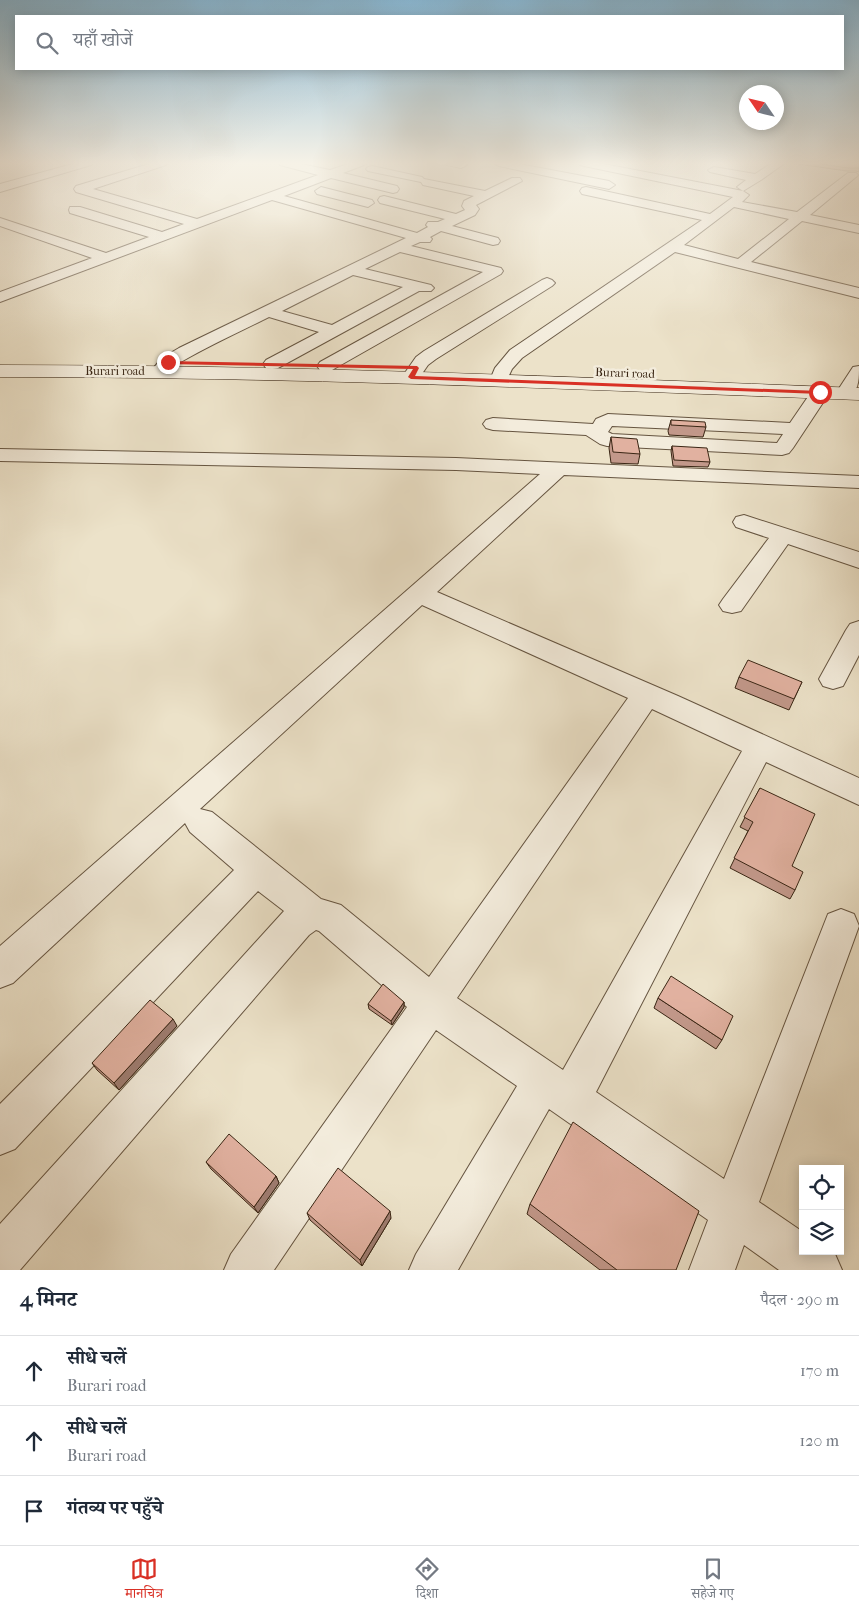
<!DOCTYPE html>
<html lang="hi">
<meta charset="utf-8">
<style>
body{margin:0;font-family:"IM FELL French Canon","Noto Serif Devanagari",serif;background:#f6f6f7;color:#1f2937}
.controls{position:absolute;right:15px;bottom:15px;display:grid;overflow:hidden;border-radius:0px;box-shadow:0 2px 12px #0003}
.controls button{width:45px;height:45px;display:grid;place-items:center;padding:0;border:0;border-bottom:1px solid #e0e1e3;background:#fff;color:#1f2937;font:25px sans-serif}
.compass{position:absolute;left:739px;top:85px;width:45px;height:45px;border-radius:50%;background:#fff;box-shadow:0 2px 12px #0003;rotate:305deg}
.stop{position:absolute;width:15px;height:15px;margin:-11px;border:4px solid #d93025;border-radius:50%;background:#fff}
.stop.end{background:#d93025;border-color:#fff;box-shadow:0 1px 5px #0008}
.list{margin:0;padding:0;list-style:none}
h2{display:flex;justify-content:space-between;align-items:center;height:65px;margin:0;padding:0 20px;font-size:21px}
h2 small{font-size:16px;font-weight:400;color:#747a83}
.list li{display:grid;grid-template-columns:32px 1fr auto;gap:15px;align-items:center;box-sizing:border-box;height:70px;padding:0 20px;border-top:1px solid #e0e1e3}
.list b{display:block;font-size:19px;white-space:nowrap}
.list p{margin:0;font-size:16px;white-space:nowrap;color:#747a83}
.list em{font-size:16px;font-style:normal;color:#747a83}
.icon{flex:none;width:28px;height:28px;fill:none;stroke:currentColor;stroke-width:2;stroke-linecap:round;stroke-linejoin:round}
.map{position:relative;flex:none;width:859px;height:1270px;overflow:hidden}
.search{position:absolute;background:#fff;box-shadow:0 2px 12px #0003;left:15px;right:15px;top:15px;height:55px;display:flex;align-items:center;gap:12px;box-sizing:border-box;padding:0 18px;border-radius:0px;color:#747a83;font-size:19px}
.sheet{height:275px;background:#fff}
nav{display:flex;justify-content:space-around;align-items:center;box-sizing:border-box;height:70px;border-top:1px solid #e0e1e3;background:#fff;font-size:14px;color:#747a83}
nav a{display:grid;justify-items:center;gap:2px}
nav .on{color:#d93025}
.map>svg:first-child{display:block}
.lines{fill:none;stroke-linecap:round;stroke-linejoin:round}
.street-casing{stroke:#665541;stroke-width:2}
.secondary-casing{stroke:#3a2614;stroke-width:1}
.street{fill:#f3ecdc;fill-rule:evenodd}
.secondary{fill:#f3ecdc;fill-rule:evenodd}
.wall{fill:#c2988a;stroke:#3a2614}
.shaded-wall{fill:#9e7c70;stroke:#3a2614}
.building{fill:#e1b1a0;stroke:#3a2614}
.route{fill:#d93025}
.labels{text-anchor:middle;stroke-width:5;stroke-linejoin:round;paint-order:stroke}
.far-street-label{font-size:12px;fill:#3a2614;stroke:#f3ecdc}
</style>
<div class="map">
<svg width="859" height="1270" viewBox="0 0 859 1270">
<rect width="100%" height="100%" fill="#ece2c9"/>
<filter id="stains"><feTurbulence type="fractalNoise" baseFrequency=".004" numOctaves="4"/><feColorMatrix values="0 0 0 0 .2 0 0 0 0 .09 0 0 0 0 .02 0 0 0 .5 -.17"/></filter>
<radialGradient id="worn" r=".72"><stop offset=".6" stop-color="#630" stop-opacity="0"/><stop offset="1" stop-color="#630" stop-opacity=".3"/></radialGradient>
<g class="lines">
<defs>
<path id="street" d="M76,163H93L91,165L0,192V184Z
M152,163H168L166,165L93,189L197,219L318,175L280,165L279,163H296L330,170L351,163H365L364,165L343,173L397,186L399,189L397,192L393,193L331,178L284,196L417,233L428,227L426,225L428,222H438L445,219L380,203L378,200L380,197L384,196L456,214L465,210L462,206L464,201L474,196L423,185L421,182L368,171L366,169L368,167L372,166L422,177L424,179L485,191L512,178H520L522,181L476,205L479,209L475,215L452,226L498,238L500,241L498,244L493,245L441,231L430,237L432,239L430,242H420L411,246L501,268L503,271L501,274L332,370L326,371L320,370L317,366L320,362L483,272L400,252L365,269L431,285L434,288L431,291H419L278,368L272,369L266,368L263,364L266,360L319,332L269,317C239,332 208,346 179,363C169,369 167,378 154,375L151,371L162,358L179,348L406,238L272,200L0,302V292L92,258L0,226V218L106,253L149,237L70,213L69,210L70,207H80L162,232L184,224L76,192L74,189L76,186ZM353,275L403,287L332,325L282,311Z
M445,163H465L467,165L461,168L447,165Z
M493,163H514L609,181L615,185L609,189L499,166Z
M579,163H599L743,191L749,195L742,202L797,212L848,173H856L858,175L856,177L810,215L859,225V233L802,221L751,262L859,288V298L675,252L522,358L512,369L505,384L499,385L493,384L490,380L495,368L510,350L702,220L582,194L580,191L582,188L586,187L710,214L733,197L584,166L580,165ZM734,207L789,219L738,259L684,245Z
M772,163H785L761,180L743,191L737,187L746,180L710,172L708,170L714,167L755,174Z
M321,187L372,200L374,203L368,207L317,194L315,191Z
M547,278L552,280L555,283L552,286L436,359L428,365L417,381L411,382L405,381L402,377L416,357L424,351L542,280Z
M859,366C859,379 859,386 852,397L845,399L838,397L836,393L853,367Z
M821,386L828,388L830,392L793,448L789,453L782,455L607,446L600,444L586,435L493,430L486,428L483,424L486,420L493,418L593,424L596,419L608,414L790,423L814,388ZM612,426L783,434L777,443L612,434L608,432Z
M0,449L456,458L859,476V488L564,475L437,592L678,696L859,778V805L766,762L596,1092L724,1179L828,914L841,909L854,914L859,926L759,1202L803,1232V1251H832L835,1254L842,1270H779L744,1245L735,1270H689L708,1220L549,1109L458,1270H409L416,1254L517,1086L436,1030L274,1270H224L231,1254L407,1007L319,931L316,930L309,935L20,1270H0V1224L284,911L258,891L15,1149L0,1155V1104L234,870L190,832L185,823L13,983L0,988V946L540,474L456,470L0,461ZM422,605L628,698L429,977L341,905L321,899L212,812L200,809ZM652,709L742,751L563,1070L457,998Z
M744,515L859,552V568L788,544L741,611L732,613L723,611L719,605L723,599L769,538L736,527L733,522L736,517Z
M859,621V655L843,686L833,689L823,686L819,679L846,630L850,624Z"/>
<path id="secondary" d="M0,365C287,365 573,377 859,388V400C573,389 287,377 0,377Z"/>
</defs>
<!-- street casing -->
<use href="#street" class="street-casing"/>
<!-- secondary casing -->
<use href="#secondary" class="secondary-casing"/>
<!-- street -->
<use href="#street" class="street"/>
<!-- secondary -->
<use href="#secondary" class="secondary"/>
</g>
<!-- wall -->
<path class="wall" d="M791,163H859V172L856,171H847Z
M671,420L706,427L703,437L669,435L668,431Z
M611,437L640,454L638,464L611,463L609,448Z
M672,446L710,462L708,467L673,466L671,451Z
M739,677L802,682L789,710L735,688Z
M760,788L792,866L795,890L790,899L730,868L748,831L740,827Z
M658,998L722,1040L716,1049L654,1008Z
M404,1002V1007L392,1025L369,1009L368,1004Z
M177,1026L119,1090L97,1070L92,1063Z
M206,1162L276,1176L279,1183L258,1213L211,1169Z
M530,1204L676,1270H600L527,1214Z
M307,1213L391,1218L362,1266L310,1220Z"/>
<!-- shaded-wall -->
<path class="shaded-wall" d="M404,1002V1007L392,1025L391,1021Z
M173,1019L177,1026L119,1090L114,1083Z
M276,1176L279,1183L258,1213L254,1207Z
M390,1211L391,1218L362,1266L360,1260Z"/>
<!-- building -->
<path class="building" d="M816,163H859V168H848Z
M671,420L705,422L706,427L671,425Z
M611,437L637,439L640,454L613,452Z
M672,446L707,448L710,462L674,460Z
M748,660L802,682L794,699L739,677Z
M760,788L815,814L792,866L803,872L795,890L734,858L753,822L744,817Z
M671,976L733,1016L722,1040L658,998Z
M383,984L404,1002L391,1021L368,1004Z
M150,1000L173,1019L114,1083L92,1063Z
M573,1122L699,1211L676,1270H617L530,1204Z
M229,1134L276,1176L254,1207L206,1162Z
M338,1168L390,1211L360,1260L307,1213Z"/>
<!-- sky -->
<linearGradient id="sky" x2="0" y2="1"><stop stop-color="#88b8d5"/><stop offset="0.48" stop-color="#f6f2e7"/><stop offset="1" stop-color="#f6f2e7" stop-opacity="0"/></linearGradient>
<rect width="859" height="340" fill="url(#sky)"/>
<!-- route -->
<path class="route" d="M166,361L417,366L419,368L415,376L820,391L823,392L820,394L411,379L408,377L413,369L168,364Z"/>
<g class="labels">
<!-- far-street labels -->
<g class="far-street-label">
<text x="115" y="375">Burari road</text>
<text transform="translate(625 373) rotate(2)" y="4">Burari road</text>
</g>
</g>
<rect width="100%" height="100%" filter="url(#stains)"/>
<rect width="100%" height="100%" fill="url(#worn)"/>
</svg>
<div class="controls">
<button><svg class="icon" aria-label="locate" viewBox="0 0 24 24"><circle cx="12" cy="12" r="6"/><path d="M12 2v4M12 18v4M2 12h4M18 12h4"/></svg></button>
<button><svg class="icon" aria-label="layers" viewBox="0 0 24 24"><path d="M12 4l9 5-9 5-9-5zM3 14l9 5 9-5"/></svg></button>
</div>
<svg class="compass" viewBox="-18 -18 36 36"><path d="M0-13l5 13h-10z" fill="#e53935"/><path d="M0 13l5-13h-10z" fill="#747a83"/></svg>
<div class="stop" style="left:820px;top:392px"></div>
<div class="stop end" style="left:168px;top:362px"></div>
<div class="search"><svg class="icon" aria-label="search" viewBox="0 0 24 24"><circle cx="10" cy="10" r="6"/><path d="M15 15l6 6"/></svg>यहाँ खोजें</div>
</div>
<section class="sheet">
<h2>4 मिनट<small>पैदल · 290 m</small></h2>
<ul class="list">
<li><svg class="icon" aria-label="ahead" viewBox="0 0 24 24"><path d="M12 20V5M6 11l6-6 6 6"/></svg><div><b>सीधे चलें</b><p>Burari road</p></div><em>170 m</em></li>
<li><svg class="icon" aria-label="ahead" viewBox="0 0 24 24"><path d="M12 20V5M6 11l6-6 6 6"/></svg><div><b>सीधे चलें</b><p>Burari road</p></div><em>120 m</em></li>
<li><svg class="icon" aria-label="arrive" viewBox="0 0 24 24"><path d="M6 21V4h12l-3 4 3 4H6"/></svg><div><b>गंतव्य पर पहुँचे</b></div></li>
</ul>
</section>
<nav>
<a class="on"><svg class="icon" aria-label="map" viewBox="0 0 24 24"><path d="M3 6l6-2 6 2 6-2v14l-6 2-6-2-6 2zM9 4v14M15 6v14"/></svg>मानचित्र</a>
<a><svg class="icon" aria-label="directions" viewBox="0 0 24 24"><path d="M12 3l9 9-9 9-9-9zM9 14v-3h6M13 9l2 2-2 2"/></svg>दिशा</a>
<a><svg class="icon" aria-label="saved" viewBox="0 0 24 24"><path d="M7 4h10v16l-5-4-5 4z"/></svg>सहेजे गए</a>
</nav>
